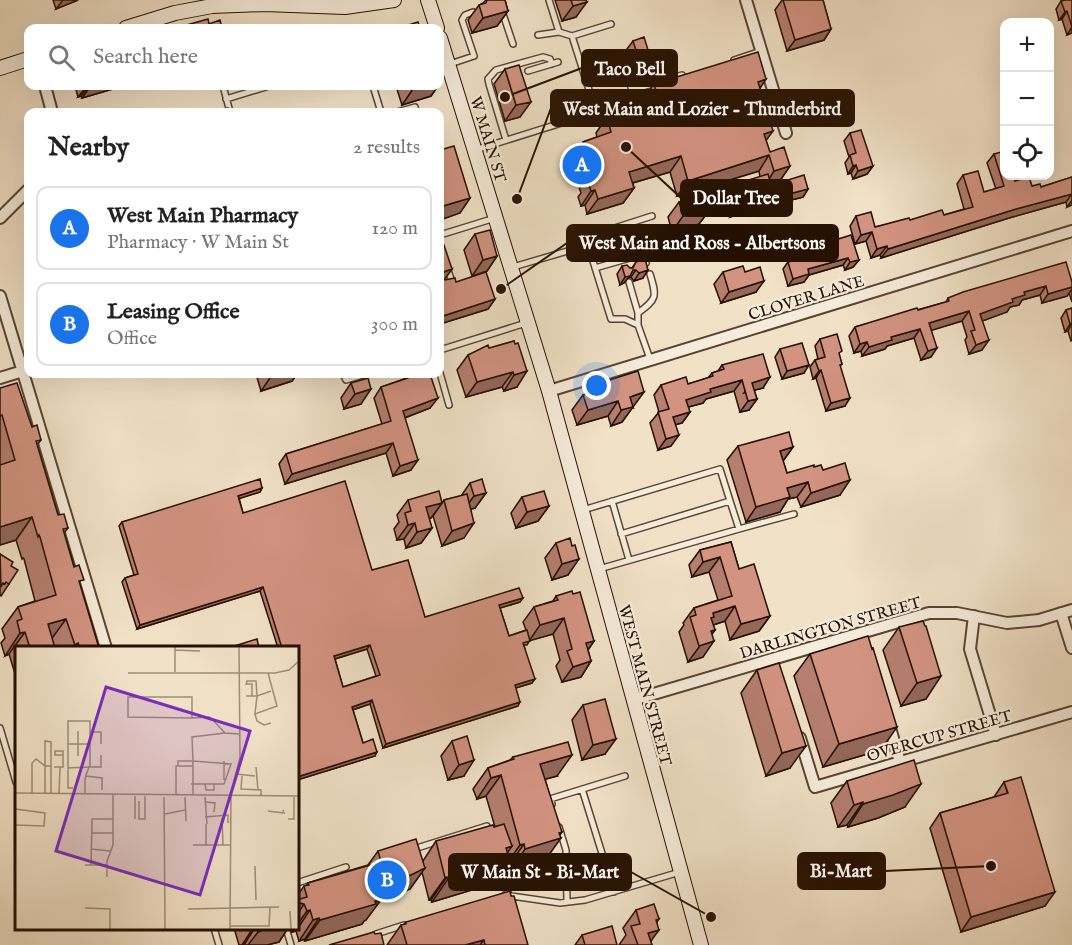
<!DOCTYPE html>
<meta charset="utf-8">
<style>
body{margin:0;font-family:"IM FELL English",serif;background:#f6f6f6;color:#222}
.controls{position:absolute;right:18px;top:18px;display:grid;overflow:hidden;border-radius:12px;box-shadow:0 6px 24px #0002}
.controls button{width:54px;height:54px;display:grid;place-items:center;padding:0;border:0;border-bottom:2px solid #e0e0e0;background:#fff;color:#222;font:30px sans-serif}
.you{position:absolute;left:597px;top:386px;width:21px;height:21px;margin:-15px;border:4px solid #fff;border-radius:50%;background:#1a73e8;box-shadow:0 0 0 9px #1a73e833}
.badge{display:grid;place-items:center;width:39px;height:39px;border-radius:50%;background:#1a73e8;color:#fff;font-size:20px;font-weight:700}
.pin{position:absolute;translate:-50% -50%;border:3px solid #fff;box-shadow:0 2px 6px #0006}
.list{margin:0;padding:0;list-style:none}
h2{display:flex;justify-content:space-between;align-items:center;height:78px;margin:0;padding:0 24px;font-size:26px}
h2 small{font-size:20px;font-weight:400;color:#767676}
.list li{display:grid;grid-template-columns:39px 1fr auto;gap:18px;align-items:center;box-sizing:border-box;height:84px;margin:0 12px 12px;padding:0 12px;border:2px solid #e0e0e0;border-radius:12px}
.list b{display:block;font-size:22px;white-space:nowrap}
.list p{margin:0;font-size:20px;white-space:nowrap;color:#767676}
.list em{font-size:20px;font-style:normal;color:#767676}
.icon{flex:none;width:33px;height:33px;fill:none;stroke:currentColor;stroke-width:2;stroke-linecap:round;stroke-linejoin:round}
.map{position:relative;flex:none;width:1072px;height:945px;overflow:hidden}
.search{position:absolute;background:#fff;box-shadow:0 6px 24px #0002;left:24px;top:24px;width:420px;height:66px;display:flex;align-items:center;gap:15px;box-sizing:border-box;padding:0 21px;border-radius:12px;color:#767676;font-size:22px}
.panel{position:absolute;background:#fff;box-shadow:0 6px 24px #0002;left:24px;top:108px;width:420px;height:270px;border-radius:12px}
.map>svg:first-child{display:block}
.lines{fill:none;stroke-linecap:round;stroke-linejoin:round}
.service-casing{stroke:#584432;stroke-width:8}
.minor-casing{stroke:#584432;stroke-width:14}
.secondary-casing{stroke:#251000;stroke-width:16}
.service{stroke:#f6ecdb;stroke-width:5}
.minor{stroke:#f6ecdb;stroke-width:10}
.secondary{stroke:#f6ecdb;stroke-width:14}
.wall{fill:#b57e6f;stroke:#251000;stroke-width:1.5;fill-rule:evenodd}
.shaded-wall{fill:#93675a;stroke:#251000;stroke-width:1.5}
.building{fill:#d29381;stroke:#251000;stroke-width:1.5;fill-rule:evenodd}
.labels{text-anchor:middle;stroke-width:4.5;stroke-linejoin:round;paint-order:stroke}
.street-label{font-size:16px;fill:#251000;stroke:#f6ecdb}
.inset-road{fill:none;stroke:#9f8d77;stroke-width:1.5}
.view{fill:#7b2cbf;fill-opacity:0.15;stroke:#7b2cbf;stroke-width:3}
.inset-edge{fill:none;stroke:#251000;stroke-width:3}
.leader{fill:none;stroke:#251000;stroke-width:2}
.callout-dot{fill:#251000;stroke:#f6ecdb;stroke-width:2}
.callout{fill:#251000;stroke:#251000;stroke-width:2}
.callout-label{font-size:18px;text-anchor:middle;font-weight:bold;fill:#fff}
</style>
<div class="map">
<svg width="1072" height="945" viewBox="0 0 1072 945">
<rect width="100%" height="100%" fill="#f1e1c7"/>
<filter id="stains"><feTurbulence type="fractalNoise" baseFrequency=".00333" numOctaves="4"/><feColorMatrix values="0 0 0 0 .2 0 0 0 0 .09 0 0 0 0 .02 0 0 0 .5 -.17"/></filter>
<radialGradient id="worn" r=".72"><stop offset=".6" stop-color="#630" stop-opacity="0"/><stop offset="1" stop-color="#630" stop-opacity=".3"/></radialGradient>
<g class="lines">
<defs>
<path id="service" d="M549,0L559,32L572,36L611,24
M502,11L513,44
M538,35L559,32
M572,36L596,112
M734,60L761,51
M450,64L474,56L462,20L465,15L473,12
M528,71L558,62
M223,86L230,112
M373,86L381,112
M632,90L682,75
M226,99L269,86
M397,112L415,107L416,112
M506,140L489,84L488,79L496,70L543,57L550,59L552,64
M475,150L635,100L630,84
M440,235L495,218
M588,245L611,319H625L638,325L650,359
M513,267L588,245L596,234L652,216
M595,268L637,256L646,263
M629,282L638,313V325
M440,285L452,282L447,267
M638,313C657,299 657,297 650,274
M440,350L526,323
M440,373L449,405
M312,374H314
M343,374L346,380L366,374
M612,501L629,560
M730,501L739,529L794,514
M583,510L720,469L730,501L621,534
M599,569L739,529
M0,728L16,782
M582,789L614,892
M552,804L550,799L625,776
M559,827L566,850L567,902
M417,848L487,826L489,832
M499,864L510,898
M297,883L346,867
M505,895L560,903L585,900L680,872
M214,928L219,945
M286,928L291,945
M376,934L404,925"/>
<path id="minor" d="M746,0L786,133
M45,86L52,112
M0,218L28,190
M0,296L106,648
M0,378L23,371
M549,391L1072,231
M1061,613L1072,648
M974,616L970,649L996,735
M633,700L929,613H957L1007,623L1039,620L1072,610
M888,721L900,762
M800,738L815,787L1072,712"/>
<path id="secondary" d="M428,0L437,28
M126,28L175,13L212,6L264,4L345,7L394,0
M440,38L549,391L701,945
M0,68L28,59"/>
</defs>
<!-- service casing -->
<use href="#service" class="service-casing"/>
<!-- minor casing -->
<use href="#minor" class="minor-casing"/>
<!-- secondary casing -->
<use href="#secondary" class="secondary-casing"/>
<!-- service -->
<use href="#service" class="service"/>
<!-- minor -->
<use href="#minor" class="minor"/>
<!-- secondary -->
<use href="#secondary" class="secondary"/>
</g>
<!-- wall -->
<path class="wall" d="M53,0H78L56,9Z
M486,0H505L508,11L497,26L472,33L468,20L479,5L483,3Z
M555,0H586L576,17L562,21Z
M782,0H823L831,29L824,40L787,51L775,10Z
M1072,0V33L1067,35L1062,19L1059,20L1056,9L1061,1Z
M633,41L648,77L638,80L627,49Z
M505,69L520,117L505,121L494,84Z
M766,79L760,88L766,141L770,152L790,166L779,182L771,184L773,192L762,207L730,217L725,200L736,184L760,177L759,171L677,196L670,172L633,183L634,188L623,203L587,214L585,205L581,206L578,197L581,193L571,162L573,160L572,157L583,142L597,137L596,133L607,117L645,106L643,99L654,84Z
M75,86H123L82,98L81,96L78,97Z
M396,86H438L431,96L402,105Z
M850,133L873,166L867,174L853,179L851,173L848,174L845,163L849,157L844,141Z
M440,150L470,198L460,213L440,220Z
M994,154L1015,181L1032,186L1041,187L1072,177V205L1067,207L1066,202L1009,218L881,258L880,255L871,258L866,241L855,244L850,226L856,216L875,227L910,220L944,215L964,209L957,184L963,175L984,192L996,189L987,163Z
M785,181L808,189L803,197L783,202L779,189Z
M679,202L710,209L699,224L672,232L668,217Z
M799,228L810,231L832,241L859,260L853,267L845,270L843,265L809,275L804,282L788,286L783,269L788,262L801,258L794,235Z
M475,234L497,256L487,271L472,276L464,250Z
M440,246L452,269L444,279L456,282L495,299L488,309L440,324Z
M636,262L643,278L634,281L631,277L628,278L624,283L620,285L617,274L622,266L632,268Z
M723,272H745L756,292L721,303L714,284Z
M1072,282V302L1069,293L1067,296L1042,303L1040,295L1022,300L1019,305L1010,307L1007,312L982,321V350L969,354L965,340L967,337L962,321L931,330V357L921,360L914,338L887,346L885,349L862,356L861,351L854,353L849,336L855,327L946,302L948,298Z
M1072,308V340L1071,341L1068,331L1065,332L1061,318L1066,310Z
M820,339L839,356L842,364L840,366L845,406L826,411L816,378L813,379L810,367L815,360L818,359L815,346Z
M514,341L517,387L504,391L502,387L466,397L457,370L468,355Z
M780,349L804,373L782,379L775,357Z
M722,365L763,388L754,390L757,399L749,410L740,412L734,391L706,399L703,403L688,407L690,412L682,423L675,424L671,446L658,450L650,423L659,412L654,395L661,385L688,384L708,378L712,373L718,371Z
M256,374H297L292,381L261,391Z
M407,374L430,408L405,418L411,470L393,476L386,453L285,484L279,464L286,454L382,424L374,398L381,387L404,379Z
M603,382L633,408H632L622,422L611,426L608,416L577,425L572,410L583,395L597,391Z
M351,383L361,404L344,409L341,398Z
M0,388L32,427L41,440L37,445L58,515L68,528L64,533L99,648H16V677L9,654L5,656L1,643L5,638L2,629L18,607L35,601L24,559L23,558L22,559L16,540L0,545Z
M738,446L793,447L783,461L787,473L814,467L823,470L840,495L801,507L797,497L788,499L780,512L746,522L727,460Z
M470,483L486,493L475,508L471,509L464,538L442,546L433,516L444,500L461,496Z
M262,488L260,492L239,498L243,513L372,570L425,617L520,602L500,608L509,636L526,630L523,622L534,607L553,601L556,596L594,641L588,650L591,661L581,677L562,682L556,666L560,660L553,634L530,640L527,645H524L532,683L516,688L518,706L383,748L370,704L353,710L363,743L375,756L297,780V648H278L260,591L137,629L122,582L125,578L134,575L119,526L122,522ZM367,649L376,676L343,687L335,659Z
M522,497L549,506L538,521L516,528L511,513Z
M408,500L442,503L431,518L429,519L432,528L421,543L406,548L404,539L397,540L394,529L399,522L397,515Z
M731,542L739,569L770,616L759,631L730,640L725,621L713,625L715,630L712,634L703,657L688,662L679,632L684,625L683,623L694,608L718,600L709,572L692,577L689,565L700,550Z
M556,543L572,546L568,575L552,580L545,558Z
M0,554L11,566L9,584L1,596L0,595Z
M899,627L926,699L901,706L883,650Z
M872,649L881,750L823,767L794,676L810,654Z
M757,670L790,768L766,776L741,693Z
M583,705L605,754L582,760L572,720Z
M452,741L464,776L448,780L441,756Z
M513,757L557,776L545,779L560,835L546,859L511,870L509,865L505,866V864L493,881L491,882L488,885L432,902L431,900H429L422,872L410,889L396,895L381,899L366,920L364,921L362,924L305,941V939L299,941L296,931L292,932L291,928H297V896L304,886H306L308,883L368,865L378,851L423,861L436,841L495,827L486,796L477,799L473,789L488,768L510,760Z
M847,781L905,807L878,818L848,827L847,825L838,827L831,803Z
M1004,782L1045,906L961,932L930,828L940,813L994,797Z
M636,910L657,922L651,942L652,945H619L626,935L623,928Z
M406,922L528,945H387L401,925H403Z
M234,928H288L279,942L267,945H239Z
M582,935L617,945H575Z"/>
<!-- shaded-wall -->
<path class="shaded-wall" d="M63,0H78L56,9Z
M587,2L576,17L562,21L573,6Z
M508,11L497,26L472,33L483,18Z
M1067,11L1062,19L1059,20L1065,12Z
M1072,27V33L1067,35Z
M831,29L824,40L787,51L795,40Z
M654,69L648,77L638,80L643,72Z
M766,79L756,94L758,82Z
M87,86H89L81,96L78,97Z
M94,86H123L82,98L90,87Z
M425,86H438L431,96L402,105L413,89Z
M531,102L520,117L505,121L516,105Z
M773,131L762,146L764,134Z
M769,155L759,171L677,196L688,181Z
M681,156L670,172L618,187L629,172Z
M856,165L851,173L848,174L853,166Z
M790,166L779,182L764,187L774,171Z
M873,166L867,174L853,179L858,171Z
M634,188L623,203L587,214L598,199Z
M808,189L803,197L783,202L789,194Z
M595,190L585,205L581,206L591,191Z
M773,192L762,207L730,217L741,202Z
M1072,194L1066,202L1009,218L881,258L888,249L1016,209Z
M470,198L460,213L440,220V212L443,206Z
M1072,200V205L1067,207Z
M710,209L699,224L672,232L683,216Z
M872,232L866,241L855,244L861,235Z
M887,246L880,255L871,258L877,249Z
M497,256L487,271L472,276L483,260Z
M848,258L843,265L809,275L804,282L788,286L793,279L808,269Z
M859,260L853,267L845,270L850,262Z
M452,269L445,279L440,281L443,272Z
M633,270H636L631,277L628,278L624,283L620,285L625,277Z
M648,270L643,278L634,281L639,273Z
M764,281L756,292L721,303L729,292Z
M1046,286L1040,295L1022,300L1019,305L1010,307L1007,312L974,324L980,314L1024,292Z
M1072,287V289L1067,296L1042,303L1048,294Z
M495,299L488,309L440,324V320L443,316Z
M969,311L962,321L923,333L929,323Z
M1072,323L1068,331L1065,332L1070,324Z
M920,329L914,338L887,346L885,349L862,356L869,347L891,337Z
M989,340L982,350L969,354L976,345Z
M867,342L861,351L854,353L860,344Z
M937,348L931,357L921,360L928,351Z
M809,365L804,373L782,379L787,371Z
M821,370L816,378L813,379L819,371Z
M527,371L517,387L504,391L514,375Z
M513,372L502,387L466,397L477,382Z
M278,374H297L292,381L261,391L272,375Z
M770,377L763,388L744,393L752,383Z
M742,380L734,391L706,399L703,403L678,410L686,400L710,389Z
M371,389L361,404L344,409L355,394Z
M644,392L622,422L611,426L630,397Z
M438,398L430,408L396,421L403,411Z
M850,398L845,406L826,411L831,403Z
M757,399L749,410L740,412L748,401Z
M618,401L608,416L577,425L588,410Z
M690,412L682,423L666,427L673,417Z
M679,435L671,446L658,450L666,439Z
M393,443L386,453L285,484L292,474Z
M793,447L783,461L780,451Z
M418,460L411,470L393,476L400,466Z
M850,480L840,495L801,507L811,493Z
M808,482L797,497L788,499L780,512L746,522L756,507L787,488Z
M262,488L260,492L235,500L238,496Z
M486,493L475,508L463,511L474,496Z
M442,503L431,518L415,523L426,507Z
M549,506L538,521L516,528L527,512Z
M32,517L16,540L0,545V527Z
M415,523L404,539L397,540L408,525Z
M474,523L464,538L442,546L452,531Z
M432,528L421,543L406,548L417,532Z
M720,557L709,572L692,577L703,562Z
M579,559L568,575L552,580L562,564Z
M263,587L260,591L137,629L140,625Z
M523,598L520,602L497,609L499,605Z
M735,606L725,621L707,627L713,613Z
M770,616L759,631L730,640L741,624Z
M564,618L553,634L529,641L540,625Z
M66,619L50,641L48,624Z
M715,630L705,644L714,641L703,657L688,662L711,631Z
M25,632L9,654L5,656L20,633Z
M594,641L583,657L586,643Z
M370,645L367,649L331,660L334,656Z
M591,661L581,677L562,682L573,667Z
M941,676L926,699L901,706L917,683Z
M535,679L532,683L512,689L515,685Z
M372,700L370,704L349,711L352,707Z
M520,702L518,706L383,748L386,744Z
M897,727L881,750L823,767L839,744Z
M616,739L605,754L582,760L593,745Z
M806,746L790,768L766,776L782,753Z
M377,752L375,756L297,780V777Z
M572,755L557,776L525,785L540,764Z
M474,760L464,776L448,780L459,765Z
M501,775L486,796L477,799L491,778Z
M921,784L905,807L878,818L848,827L863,804Z
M863,802L847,825L838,827L854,805Z
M562,832L557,839L561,838L546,859L511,870L525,849Z
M524,844L509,865L505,866L520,845Z
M512,846L500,864L503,860L509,858L493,881L491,882L488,885L432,902L448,879L506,848Z
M425,868L410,889L396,895L361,904L376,883Z
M447,877L431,900H429L445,878Z
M1055,892L1045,906L961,932L971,917Z
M381,900L366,920L364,921L362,924L305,941L320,920Z
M300,903L304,904L297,915V905Z
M310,910L296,931L292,932L295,928H297V925L307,911Z
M319,918L305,939L299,941L313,920Z
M659,919L649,933L659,930L648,945H640L656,920Z
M253,928H255L244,945H242Z
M268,928H288L279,942L267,945H248L258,932Z
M484,940L480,945H465Z"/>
<!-- building -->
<path class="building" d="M487,0H505L508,11L483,18L479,5L486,3Z
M571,0H586L587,2L573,6Z
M783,0H823L831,29L795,40Z
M1066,0H1072V27L1067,11L1065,12L1061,1Z
M208,19L209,24L220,20L222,28H176Z
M418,22L420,28H399Z
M644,37L654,69L643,72L633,41Z
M758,52L766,79L758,82L773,131L764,134L770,152L784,147L790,166L774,171L769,155L688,181L681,156L629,172L634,188L598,199L595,190L591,191L588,182L592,180L582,147L584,146L583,142L611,132L607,117L659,101L654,84Z
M519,65L531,102L516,105L505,69Z
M411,86H425L413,89Z
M228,108L230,112H214Z
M861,130L873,166L858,171L856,165L853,166L850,155L856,153L850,133Z
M454,146L470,198L443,206L440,196V150Z
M1005,151V176H1013L1015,181L1029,177L1032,186L1040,184L1041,187L1072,177V194L1016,209L888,249L887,246L877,249L872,232L861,235L856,216L871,212L875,227L909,218L910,220L942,210L944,215L973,207L963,175L978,171L984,192L1004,186L994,154Z
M768,174L773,192L741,202L736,184Z
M804,175L808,189L789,194L785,181Z
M705,194L710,209L683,216L679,202Z
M809,225L810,231L827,226L832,241L851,235L859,260L850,262L848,258L808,269L809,274L793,279L788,262L808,257L799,228Z
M490,230L497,256L483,260L475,234Z
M444,245L452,269L443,272L442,277L445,280L455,278L456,282L486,272L495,299L443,316L440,305V246Z
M645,259L648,270L639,273L636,270H633L630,276L625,277L622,266L627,265L630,268H633L636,262Z
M1066,262L1072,282V287L1048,294L1046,286L1024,292L1025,295L1012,299L1013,302L980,314L989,340L976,345L971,331L975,330L969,311L929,323L937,348L928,351L920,329L891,337L892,340L869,347L867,342L860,344L855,327L917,308L918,310L949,301L948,298L963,292Z
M743,266L745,272L760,267L764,281L729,292L723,272Z
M1072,308V323L1070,324L1066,310Z
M837,334L842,351L839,353L842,364L840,365L850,398L831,403L821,370L819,371L815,360L825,357L820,339Z
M514,341L515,344L518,343L527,371L514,375L513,372L477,382L468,355L488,345L489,348Z
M802,343L809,365L787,371L780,349Z
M763,354L770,377L752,383L757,399L748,401L742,380L710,389L711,392L686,400L690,412L673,417L679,435L666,439L658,412L669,409L661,385L686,377L688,384L713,376L712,373L724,369L722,365Z
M638,371L644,392L630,397L633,407L621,410L618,401L588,410L583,395L605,388L603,382Z
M407,374H418V375L422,374H430L438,398L403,411L418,460L400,466L393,443L292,474L286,454L391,421L381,387L408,378Z
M368,378L371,389L355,394L351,383Z
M17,383L32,427L37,425L41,440L36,441L58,515L64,514L68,528L63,529L74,567L79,565L84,580L79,581L99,648H80L78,643L75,645L66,619L48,624L55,648H30L25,632L20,633L17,621L22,619L18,607L56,595L40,537L39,535L38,537L32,517L0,527V465L15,460L2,415L0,416V388Z
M789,432L793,447L780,451L787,473L814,465V467L821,465L823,470L845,463L850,480L811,493L808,482L787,488L790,497L756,507L738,446Z
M260,479L262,488L238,496L243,513L345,481L372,570L408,560L425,617L519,588L523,598L499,605L509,636L527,630L530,641L523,643L535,679L515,685L520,702L386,744L372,700L352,707L363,743L373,739L377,752L297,777V648H282L263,587L140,625L125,578L138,574L122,522ZM370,645L380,675L343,687L334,656Z
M482,479L486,493L474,496L470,483Z
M439,491L442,503L426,507L432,528L417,532L415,523L408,525L405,513L411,511L408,500Z
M544,491L549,506L527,512L522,497Z
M467,494L474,523L452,531L444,500Z
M570,538L572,546L575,545L579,559L562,564L556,543Z
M731,542L739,569L754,564L770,616L741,624L735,606L713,613L714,617L711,618L715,630L711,631L714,641L699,646L690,617L696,615L694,608L732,596L720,557L703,562L700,550Z
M0,554L13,562L11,566L18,570L9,584L6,582L5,584L3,583L1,587Z
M572,591L573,594L580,592L594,641L586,643L591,661L573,667L567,651L572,649L564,618L540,625L534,607L558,600L556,596Z
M923,621L925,626H926L941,676L917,683L899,627Z
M868,636L872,649L873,648L897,727L839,744L810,654Z
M257,639L259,648H228Z
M779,663L806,746L782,753L757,670Z
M605,699L616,739L593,745L583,705Z
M467,736L474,760L459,765L452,741Z
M568,742L572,755L540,764L562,832L559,833L561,838L525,849L524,844L520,845L501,775L491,778L488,768L514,759L513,757Z
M914,760L921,784L893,795L863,804V802L854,805L847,781Z
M1021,777L1055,892L971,917L940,813L1008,793L1004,782Z
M504,824L512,846L506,848L509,858L503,860L504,862L448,879L447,877L445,878L436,841L493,825L494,827Z
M416,839L425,868L411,875L376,883L381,900L375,901L376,904L320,920L319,918L313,920L310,910L307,911L304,904L300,903L297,905V900L307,897L304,886L309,885L308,883L381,862L378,851Z
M510,891L511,896H514L528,945H485L484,940L465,945H407L401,925L406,924V922Z
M654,904L659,919L656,920L659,930L648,933L652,945H638L631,926L640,924L636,910Z
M612,926L617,945H585L582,935Z
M257,928H268L258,932Z
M374,932L375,934L381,933L384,945H329Z"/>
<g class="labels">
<!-- street labels -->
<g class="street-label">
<text transform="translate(489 139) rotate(73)" y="6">W MAIN ST</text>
<text transform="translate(806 297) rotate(-17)" y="6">CLOVER LANE</text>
<text transform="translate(830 627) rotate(-16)" y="6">DARLINGTON STREET</text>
<text transform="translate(646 685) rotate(75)" y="6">WEST MAIN STREET</text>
<text transform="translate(939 735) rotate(-16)" y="6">OVERCUP STREET</text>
</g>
</g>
<!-- overview -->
<g transform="translate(15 646)">
<rect width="284" height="284" fill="#f1e1c7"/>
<path class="inset-road" d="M160,0V26M160,4L185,5M113,27H260L274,24L284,15M253,27L262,60L240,68L242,50L256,45M231,38H237V50M231,50H242L241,35H232L231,39M240,68L242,75L249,79L256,77M177,72V51H113V71L177,72L194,71L196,72L210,87L224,88M63,85V110M75,86H86V98M53,98H75M209,115V134M36,120H30V95L36,96V148M163,120V115H178L177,91L210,87M39,121H45L44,148M45,121H48V109H40V105H48V109M241,121L243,144M53,122V142H58M221,128L240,130M71,130L87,132V144M227,130L226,143L246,144V149M176,138H209L216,118L178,115V149M190,138L191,144H199V138M0,147L284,150M17,147V117L21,113L30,120V148M70,147V133L71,129L73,124L74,121L75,120V75H53V122L74,121H86V109M161,149V120H178M149,151L150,283M170,151L171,175M190,151L192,178M124,155V173H130V150M190,156L200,157L199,166M0,163L30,167L29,180L0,179M253,165L269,167L268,164M150,168L170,164M190,171L213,169V177M207,172L208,199M120,173V150M273,173H279V151M77,187H98M178,199H215M191,199V178M76,203L95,205M70,219H92M76,219L77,173H98M240,220L241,254M92,231V215L98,199V149M70,262L95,263V283M173,263L264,261M275,265L276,283M215,280H254L255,261M215,283L216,147L225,111L224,0"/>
<path class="view" d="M91,41L235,85L185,249L41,205Z"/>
<rect width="284" height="284" class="inset-edge"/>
</g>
<!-- callouts -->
<path class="leader" d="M505 97L582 68M517 199L551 108M626 147L681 198M501 289L567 243M991 866L885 871M711 917L631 872"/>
<g class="callout-dot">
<circle cx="505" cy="97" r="6"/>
<circle cx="517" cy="199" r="6"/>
<circle cx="626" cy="147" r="6"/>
<circle cx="501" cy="289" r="6"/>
<circle cx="991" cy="866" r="6"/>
<circle cx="711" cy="917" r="6"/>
</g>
<g class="callout">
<rect x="582" y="50" width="95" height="36" rx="6"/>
<rect x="551" y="90" width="303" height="36" rx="6"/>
<rect x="681" y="180" width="111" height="36" rx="6"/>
<rect x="567" y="225" width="271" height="36" rx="6"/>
<rect x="798" y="853" width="87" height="36" rx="6"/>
<rect x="449" y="854" width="182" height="36" rx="6"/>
</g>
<g class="callout-label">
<text x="630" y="75">Taco Bell</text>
<text x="702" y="115">West Main and Lozier - Thunderbird</text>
<text x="736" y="204">Dollar Tree</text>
<text x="702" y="249">West Main and Ross - Albertsons</text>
<text x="841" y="877">Bi-Mart</text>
<text x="540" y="878">W Main St - Bi-Mart</text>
</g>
<rect width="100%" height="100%" filter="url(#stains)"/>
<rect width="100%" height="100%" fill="url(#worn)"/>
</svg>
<div class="controls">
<button>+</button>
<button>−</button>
<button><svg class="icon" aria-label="locate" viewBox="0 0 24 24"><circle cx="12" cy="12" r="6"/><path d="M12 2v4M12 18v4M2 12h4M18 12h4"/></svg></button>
</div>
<div class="you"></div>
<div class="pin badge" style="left:582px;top:165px">A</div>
<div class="pin badge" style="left:387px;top:880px">B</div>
<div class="search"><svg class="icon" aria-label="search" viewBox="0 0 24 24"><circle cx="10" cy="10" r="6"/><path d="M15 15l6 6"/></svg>Search here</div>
<section class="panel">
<h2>Nearby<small>2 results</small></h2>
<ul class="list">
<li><span class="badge">A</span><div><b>West Main Pharmacy</b><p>Pharmacy · W Main St</p></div><em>120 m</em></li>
<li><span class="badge">B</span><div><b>Leasing Office</b><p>Office</p></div><em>300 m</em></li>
</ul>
</section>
</div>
